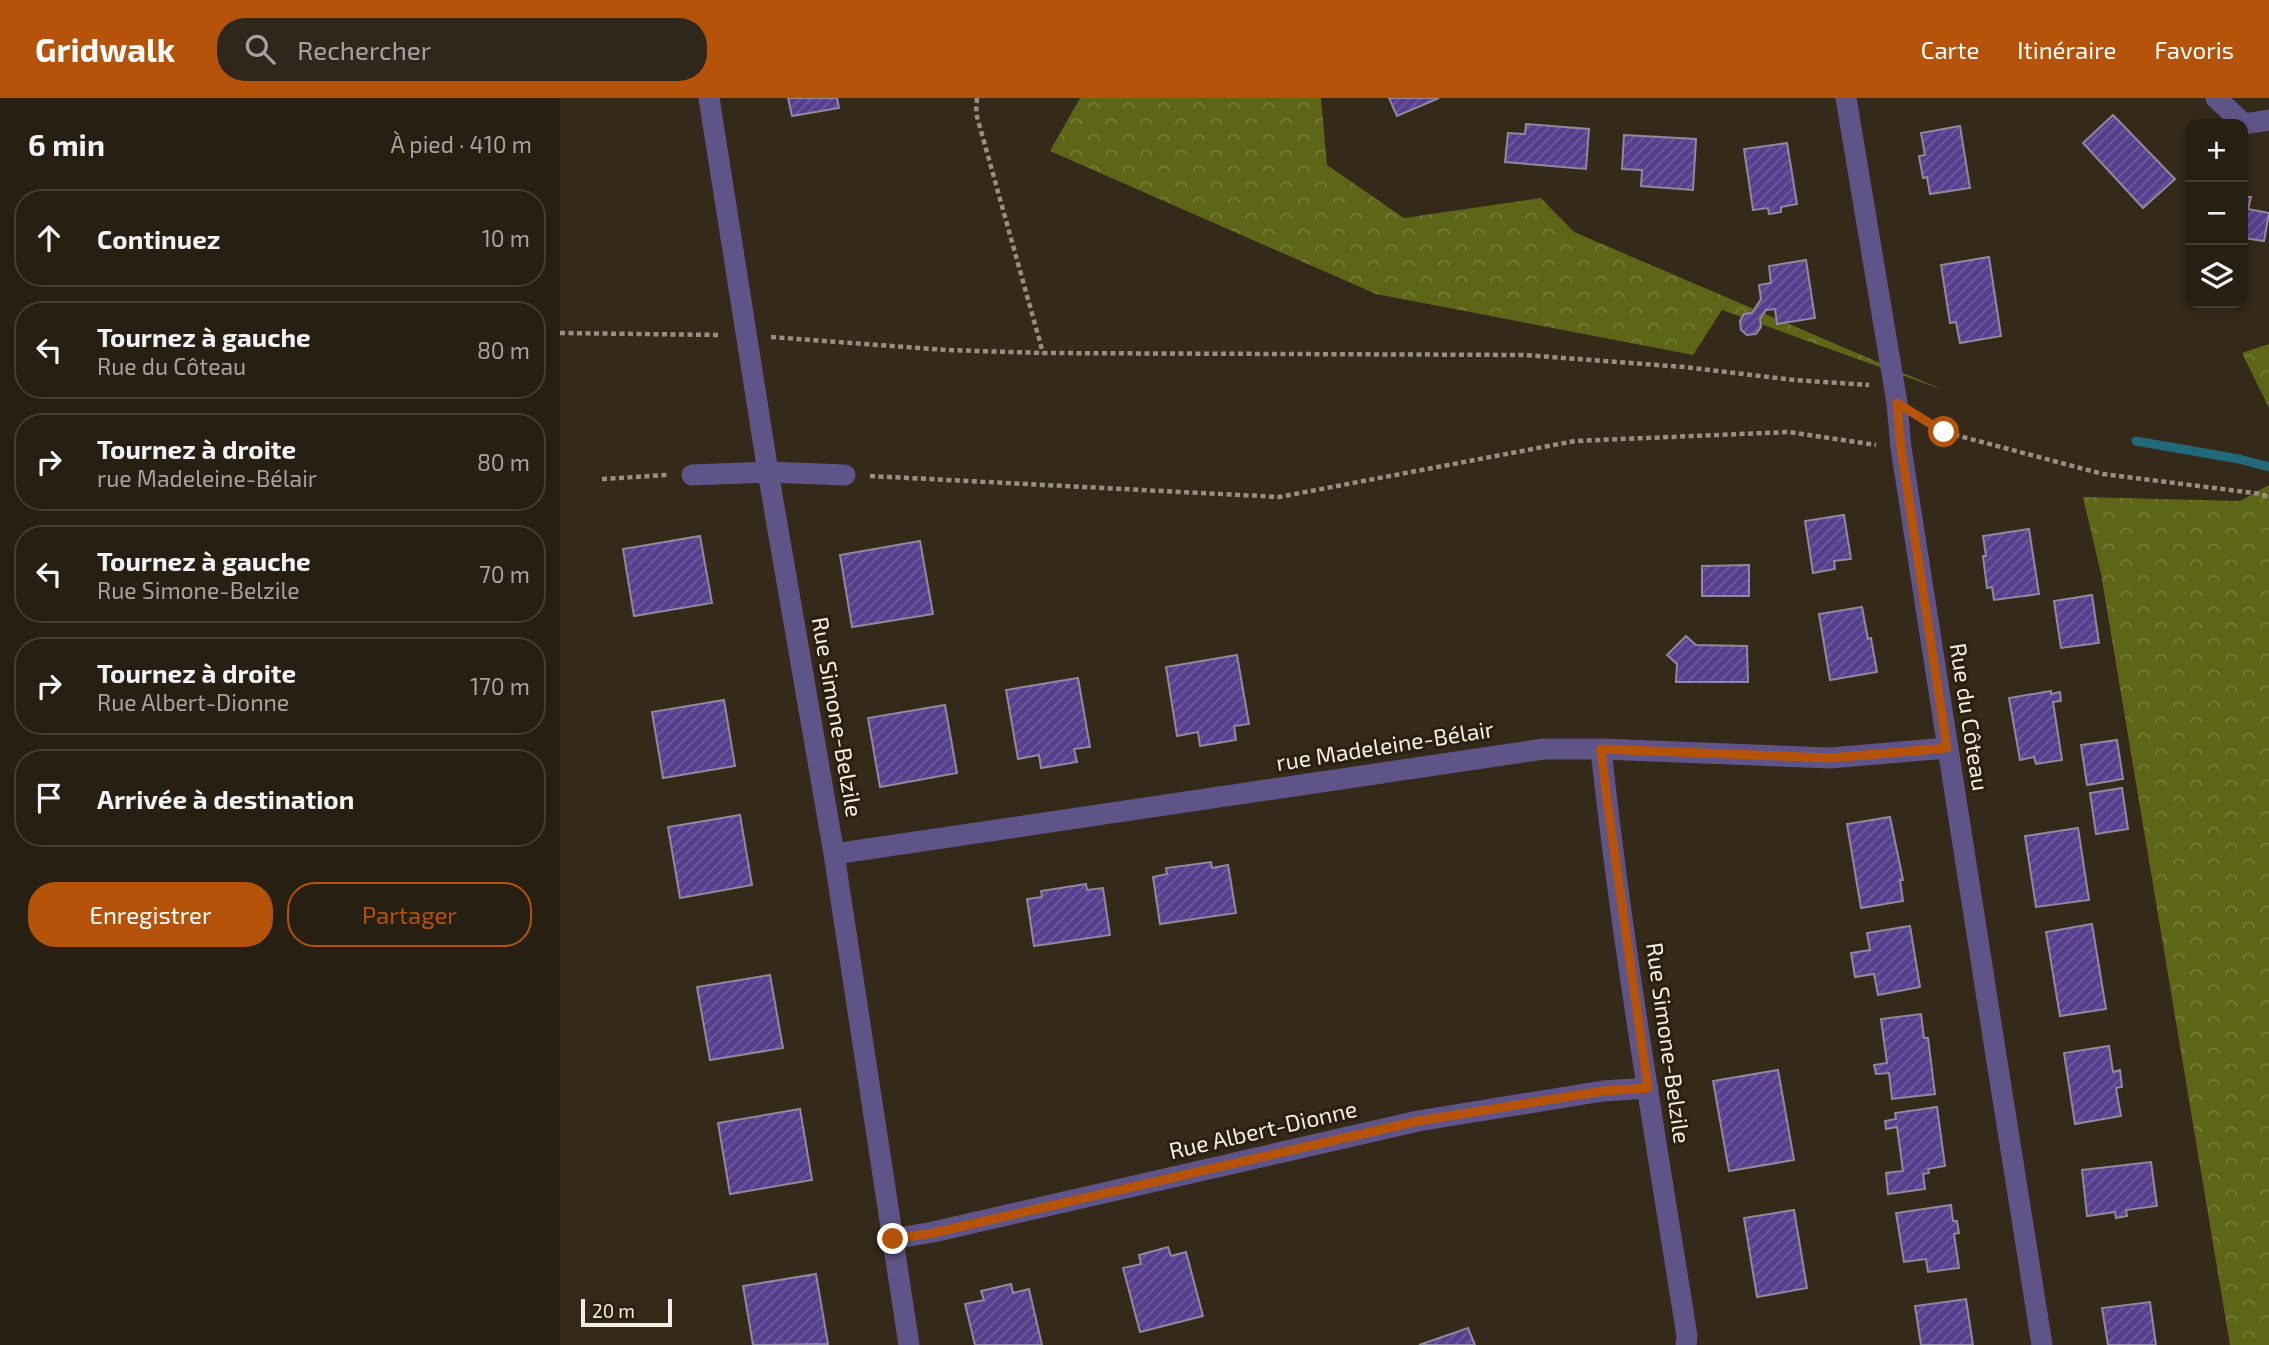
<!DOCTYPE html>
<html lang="fr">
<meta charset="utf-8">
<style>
body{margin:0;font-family:"Exo 2",sans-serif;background:#30271c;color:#f1f3f6}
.controls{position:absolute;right:21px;top:21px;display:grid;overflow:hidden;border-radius:14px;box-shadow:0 4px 10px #0003}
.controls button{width:63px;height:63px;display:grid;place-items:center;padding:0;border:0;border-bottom:2px solid #443d33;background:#281f13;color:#f1f3f6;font:35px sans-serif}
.scale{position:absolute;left:21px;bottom:18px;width:91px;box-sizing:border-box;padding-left:7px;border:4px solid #f5ede3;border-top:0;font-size:19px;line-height:24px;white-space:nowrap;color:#f5ede3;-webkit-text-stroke:5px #2b2010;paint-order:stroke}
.stop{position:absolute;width:21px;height:21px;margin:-16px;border:5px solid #b45309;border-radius:50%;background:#fff}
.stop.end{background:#b45309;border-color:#fff;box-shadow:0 2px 7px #0008}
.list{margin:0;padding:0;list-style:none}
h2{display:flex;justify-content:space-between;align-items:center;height:91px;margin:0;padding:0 28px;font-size:30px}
h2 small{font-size:23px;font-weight:400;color:#a5a2a0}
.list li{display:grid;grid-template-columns:46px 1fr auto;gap:21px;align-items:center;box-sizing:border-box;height:98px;margin:0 14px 14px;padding:0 14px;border:2px solid #443d33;border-radius:28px}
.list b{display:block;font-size:26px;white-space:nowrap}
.list p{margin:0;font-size:23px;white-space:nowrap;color:#a5a2a0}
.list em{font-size:23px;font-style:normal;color:#a5a2a0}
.actions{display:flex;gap:14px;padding:21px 28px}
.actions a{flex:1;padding:16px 0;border:2px solid #b45309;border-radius:28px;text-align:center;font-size:24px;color:#b45309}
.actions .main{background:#b45309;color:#fff}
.icon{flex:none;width:38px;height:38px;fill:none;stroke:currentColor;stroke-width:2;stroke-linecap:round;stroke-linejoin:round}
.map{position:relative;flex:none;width:1709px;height:1247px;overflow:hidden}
header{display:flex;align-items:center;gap:42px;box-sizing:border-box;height:98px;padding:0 35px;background:#b45309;color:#fff}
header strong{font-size:33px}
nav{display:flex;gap:38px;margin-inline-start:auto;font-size:24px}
.search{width:490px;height:63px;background:#30271c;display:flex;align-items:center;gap:18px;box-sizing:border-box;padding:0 24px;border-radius:28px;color:#a5a2a0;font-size:26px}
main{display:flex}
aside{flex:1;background:#281f13}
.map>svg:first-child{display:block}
.forest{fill:url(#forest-crowns)}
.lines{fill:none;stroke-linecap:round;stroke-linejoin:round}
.stream{stroke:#216a79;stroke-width:9}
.building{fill:url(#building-hatch);stroke:#8d899e;stroke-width:2}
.path{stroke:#988e82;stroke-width:4.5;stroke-dasharray:5 3.5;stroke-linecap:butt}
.minor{stroke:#5e5488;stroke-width:21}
.route{stroke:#b45309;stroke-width:9}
.labels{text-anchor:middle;stroke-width:6;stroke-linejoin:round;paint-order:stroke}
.street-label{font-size:23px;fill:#f5ede3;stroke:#2b2010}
</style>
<header>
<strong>Gridwalk</strong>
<div class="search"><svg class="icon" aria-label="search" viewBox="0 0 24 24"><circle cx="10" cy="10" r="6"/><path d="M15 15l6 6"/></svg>Rechercher</div>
<nav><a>Carte</a><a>Itinéraire</a><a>Favoris</a></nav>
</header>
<main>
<aside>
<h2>6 min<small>À pied · 410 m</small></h2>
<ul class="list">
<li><svg class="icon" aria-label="ahead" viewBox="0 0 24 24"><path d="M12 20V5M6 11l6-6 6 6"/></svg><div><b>Continuez</b></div><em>10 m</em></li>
<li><svg class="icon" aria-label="left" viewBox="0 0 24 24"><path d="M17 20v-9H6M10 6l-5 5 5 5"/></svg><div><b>Tournez à gauche</b><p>Rue du Côteau</p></div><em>80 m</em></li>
<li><svg class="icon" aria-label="right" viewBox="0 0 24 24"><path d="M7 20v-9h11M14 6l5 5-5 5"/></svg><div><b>Tournez à droite</b><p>rue Madeleine-Bélair</p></div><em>80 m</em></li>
<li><svg class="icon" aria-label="left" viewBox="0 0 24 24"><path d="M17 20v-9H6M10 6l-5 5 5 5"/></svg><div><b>Tournez à gauche</b><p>Rue Simone-Belzile</p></div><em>70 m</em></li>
<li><svg class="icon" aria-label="right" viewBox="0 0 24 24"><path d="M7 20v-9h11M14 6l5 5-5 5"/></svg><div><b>Tournez à droite</b><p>Rue Albert-Dionne</p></div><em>170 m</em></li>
<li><svg class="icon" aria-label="arrive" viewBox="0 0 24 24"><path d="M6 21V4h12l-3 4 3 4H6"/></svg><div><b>Arrivée à destination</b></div></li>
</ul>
<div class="actions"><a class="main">Enregistrer</a><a>Partager</a></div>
</aside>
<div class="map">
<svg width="1709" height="1247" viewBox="0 0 1709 1247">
<defs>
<pattern id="forest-crowns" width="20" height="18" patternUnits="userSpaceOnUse" patternTransform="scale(1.75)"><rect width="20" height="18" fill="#5d6517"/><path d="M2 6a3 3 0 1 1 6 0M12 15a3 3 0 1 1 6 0" fill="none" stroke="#757b39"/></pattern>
<pattern id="building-hatch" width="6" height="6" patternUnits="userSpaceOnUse" patternTransform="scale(1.75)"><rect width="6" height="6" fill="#573f8d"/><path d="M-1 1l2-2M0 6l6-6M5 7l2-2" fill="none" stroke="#705b9d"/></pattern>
</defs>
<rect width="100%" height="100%" fill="#352919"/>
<!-- forest -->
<path class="forest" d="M520,0H761L767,67L844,120L981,100L1014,134L1383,292L1162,212L1133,257L816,196L490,53Z
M1709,246V310L1682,255Z
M1709,387V1247H1670L1541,476L1523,399L1680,403Z"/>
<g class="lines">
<!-- stream -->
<path class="stream" d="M1576,343L1679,361L1709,369"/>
</g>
<!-- building -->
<path class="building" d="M228,0H277L279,10L232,18Z
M829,0H879L837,18Z
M1553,17L1615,81L1583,110L1523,45Z
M966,26L1029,31L1026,71L945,64L948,35L965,36Z
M1400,28L1410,90L1370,96L1367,79L1363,80L1359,58L1365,57L1361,35Z
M1064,37L1136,41L1133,92L1081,88L1082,72L1062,71Z
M1227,45L1237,106L1221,109V114L1209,116L1208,110L1193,112L1184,51Z
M1683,98L1691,99L1688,111L1709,115L1704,143L1683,140Z
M1429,159L1441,238L1400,245L1396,224L1390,225L1381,167Z
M1246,162L1255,220L1217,226L1215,211L1206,212L1200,221L1201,229L1196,236L1187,237L1181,232L1180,223L1184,216L1192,215L1201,201L1199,187L1211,185L1209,168Z
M1284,417L1291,461L1274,463L1275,471L1253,475L1245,423Z
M1469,431L1479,496L1434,502L1432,489L1427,490L1423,458H1426L1423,438Z
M140,438L152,505L74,518L63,451Z
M360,443L373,516L292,529L280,457Z
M1189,467V498H1142V468Z
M1532,497L1539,545L1501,550L1494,503Z
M1302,509L1308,541L1311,540L1317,574L1270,582L1259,516Z
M1126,538L1136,547L1187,548L1188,584H1116L1117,566L1107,557Z
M677,557L689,626L674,628L676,642L640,648L638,634L617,638L606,569Z
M518,580L530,649L514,651L517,664L481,670L479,657L458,661L446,592Z
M1491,593V596L1500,594L1501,603L1493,604L1502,662L1476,666L1474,659L1460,662L1449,600Z
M164,602L175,668L103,680L92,614Z
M385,607L397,675L320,689L308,620Z
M1557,642L1563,681L1527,687L1521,647Z
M1562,690L1568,731L1536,736L1530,695Z
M180,717L192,787L120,800L108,729Z
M1330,719L1343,782H1340L1343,803L1301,810L1287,726Z
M1518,730L1529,802L1476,809L1465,738Z
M651,764L652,770L668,767L676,815L600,826L593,779L607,776L606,770Z
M526,786L527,792L543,790L550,837L474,848L467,801L482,799L481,793Z
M1532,826L1546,911L1500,918L1486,834Z
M1350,828L1360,889L1318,897L1314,876L1295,879L1291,855L1310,852L1307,835Z
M210,877L223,950L150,962L137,889Z
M1361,916L1364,940H1368L1375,996L1332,1001L1329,975L1316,976L1314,967L1327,965L1321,921Z
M1549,948L1553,974L1560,972L1562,989L1556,990L1561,1018L1515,1026L1504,955Z
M1218,972L1234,1062L1169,1073L1153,983Z
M1377,1009L1385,1068L1368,1071L1369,1075L1363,1076L1365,1091L1328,1096L1326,1075L1343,1073L1337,1029L1326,1031L1325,1023L1336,1021L1335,1015Z
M240,1011L252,1082L170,1096L158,1025Z
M1591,1064L1597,1108L1566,1112L1567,1118L1556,1120L1555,1114L1527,1118L1522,1072Z
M1391,1107L1393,1123H1397L1399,1135L1394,1136L1399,1170L1368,1174L1366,1161L1344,1164L1336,1115Z
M1234,1112L1247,1190L1197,1199L1184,1120Z
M608,1149L611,1158L626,1154L643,1218L580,1234L563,1170L581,1166L579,1157Z
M256,1176L268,1246L193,1247L183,1188Z
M451,1186L453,1195L469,1191L482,1247H415L405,1206L424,1202L421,1193Z
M1406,1201L1413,1247H1361L1355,1208Z
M1590,1204L1596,1247H1548L1542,1210Z
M908,1230L915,1247H859Z"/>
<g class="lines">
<!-- path -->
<path class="path" d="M417,0L416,15L483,255
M0,235L160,237
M211,239L386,252L483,255L964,257L1124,269L1234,282L1309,287
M1364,322L1384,334L1543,376L1702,396L1709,400
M310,378L719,399L1015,343L1229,334L1316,347
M42,381L107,377"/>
<!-- minor -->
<path class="minor" d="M149,0L208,374L274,756L349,1247
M1286,0L1337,305L1341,350C1386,650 1435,948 1482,1247
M1656,0L1684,26L1709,22
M132,377L208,374L285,377
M1041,651C1062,847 1096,1043 1127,1238L1126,1247
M274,756L984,651H1041L1270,660L1387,650
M333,1141L373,1134L858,1023L1043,993L1088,990"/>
</g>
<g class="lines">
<!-- route -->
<path class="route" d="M333,1141L373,1135L858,1023L1043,993L1088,990L1047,702L1041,651L1270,660L1387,650L1341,350L1337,305L1384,334"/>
</g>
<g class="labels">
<!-- street labels -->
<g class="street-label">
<text transform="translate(277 619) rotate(80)" y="8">Rue Simone-Belzile</text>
<text transform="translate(1409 619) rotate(81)" y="8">Rue du Côteau</text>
<text transform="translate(825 648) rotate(-9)" y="8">rue Madeleine-Bélair</text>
<text transform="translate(1108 945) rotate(82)" y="8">Rue Simone-Belzile</text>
<text transform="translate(703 1032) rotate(-13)" y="8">Rue Albert-Dionne</text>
</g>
</g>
</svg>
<div class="controls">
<button>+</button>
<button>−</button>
<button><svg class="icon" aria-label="layers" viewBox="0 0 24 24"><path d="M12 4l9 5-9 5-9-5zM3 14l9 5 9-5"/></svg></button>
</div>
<div class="scale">20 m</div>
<div class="stop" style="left:1384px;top:334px"></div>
<div class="stop end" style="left:333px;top:1141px"></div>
</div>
</main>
